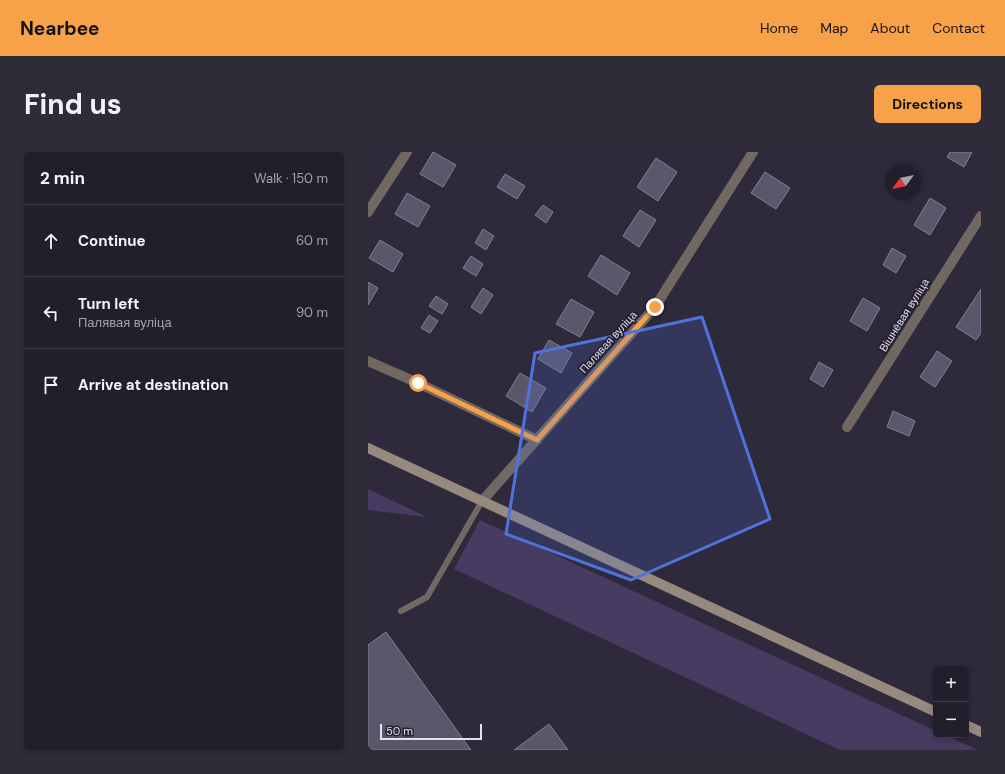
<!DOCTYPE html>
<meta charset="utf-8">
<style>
body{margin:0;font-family:"DM Sans",sans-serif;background:#2e2c38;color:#f1f3f6}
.controls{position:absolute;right:12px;bottom:12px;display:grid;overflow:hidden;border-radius:6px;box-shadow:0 2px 6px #0003}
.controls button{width:36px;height:36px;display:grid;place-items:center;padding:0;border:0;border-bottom:1px solid #3f3d48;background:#221f2c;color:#f1f3f6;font:20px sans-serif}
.compass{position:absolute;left:517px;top:12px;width:36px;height:36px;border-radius:50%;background:#221f2c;box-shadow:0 2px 6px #0003;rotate:238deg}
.scale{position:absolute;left:12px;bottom:10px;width:102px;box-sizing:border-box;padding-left:4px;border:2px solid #e4e1ed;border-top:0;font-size:11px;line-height:14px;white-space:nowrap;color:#e4e1ed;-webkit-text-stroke:3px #252031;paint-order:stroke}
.stop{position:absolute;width:12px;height:12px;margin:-9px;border:3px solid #f7a149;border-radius:50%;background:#fff}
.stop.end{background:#f7a149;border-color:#fff;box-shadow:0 1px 4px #0008}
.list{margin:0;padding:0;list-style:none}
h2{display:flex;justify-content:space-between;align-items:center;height:52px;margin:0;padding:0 16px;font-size:17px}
h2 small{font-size:13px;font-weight:400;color:#a2a2a9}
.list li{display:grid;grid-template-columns:26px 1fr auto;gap:12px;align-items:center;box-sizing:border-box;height:72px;padding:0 16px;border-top:1px solid #3f3d48}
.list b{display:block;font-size:15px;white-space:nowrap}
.list p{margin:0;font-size:13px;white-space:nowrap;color:#a2a2a9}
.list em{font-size:13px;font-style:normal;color:#a2a2a9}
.icon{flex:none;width:22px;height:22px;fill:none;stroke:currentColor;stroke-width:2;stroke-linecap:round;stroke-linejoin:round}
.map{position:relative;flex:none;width:613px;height:598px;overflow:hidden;border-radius:6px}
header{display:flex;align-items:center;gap:24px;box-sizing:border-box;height:56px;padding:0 20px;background:#f7a149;color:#111}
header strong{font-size:19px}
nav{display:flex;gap:22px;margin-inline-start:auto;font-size:14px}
.intro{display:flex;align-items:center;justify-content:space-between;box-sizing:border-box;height:96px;padding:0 24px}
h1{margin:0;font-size:28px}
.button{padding:10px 18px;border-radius:6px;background:#f7a149;color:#111;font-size:14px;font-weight:700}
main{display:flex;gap:24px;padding:0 24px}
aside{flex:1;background:#221f2c;border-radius:6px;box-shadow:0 2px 6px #0003}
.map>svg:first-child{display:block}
.green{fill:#473b61}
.building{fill:#5b566a;stroke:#847e94}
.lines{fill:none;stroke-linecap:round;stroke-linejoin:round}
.service{stroke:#706861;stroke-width:6}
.minor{stroke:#706861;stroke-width:10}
.secondary{stroke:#96897e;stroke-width:10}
.route{stroke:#f7a149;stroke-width:5}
.marked{fill:#4f73dd;fill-opacity:0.2;stroke:#4f73dd;stroke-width:3;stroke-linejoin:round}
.labels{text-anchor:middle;stroke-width:3.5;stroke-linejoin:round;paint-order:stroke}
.street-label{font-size:11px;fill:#e4e1ed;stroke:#252031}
</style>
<header>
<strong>Nearbee</strong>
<nav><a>Home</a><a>Map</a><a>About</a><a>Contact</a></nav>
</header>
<div class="intro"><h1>Find us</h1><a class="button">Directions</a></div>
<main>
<aside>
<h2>2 min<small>Walk · 150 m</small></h2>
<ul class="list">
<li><svg class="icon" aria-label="ahead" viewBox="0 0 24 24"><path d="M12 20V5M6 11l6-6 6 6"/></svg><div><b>Continue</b></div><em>60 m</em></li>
<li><svg class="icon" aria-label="left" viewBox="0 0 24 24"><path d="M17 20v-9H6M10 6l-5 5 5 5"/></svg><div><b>Turn left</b><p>Палявая вуліца</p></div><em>90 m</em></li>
<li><svg class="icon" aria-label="arrive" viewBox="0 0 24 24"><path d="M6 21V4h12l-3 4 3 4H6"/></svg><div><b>Arrive at destination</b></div></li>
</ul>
</aside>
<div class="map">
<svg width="613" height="598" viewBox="0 0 613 598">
<rect width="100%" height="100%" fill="#2e293b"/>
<!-- green -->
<path class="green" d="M0,337L59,365L0,358Z
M112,368L568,579V583H577L610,598H472L86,417Z"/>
<!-- building -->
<path class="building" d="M65,0L88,13L75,35L52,22Z
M582,0H604L596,15L579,5Z
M288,6L309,20L290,49L269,35Z
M397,20L422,36L408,57L383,41Z
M137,22L157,34L149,47L129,35Z
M39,41L62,54L50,75L27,62Z
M562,46L578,56L562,83L546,73Z
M175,53L185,60L178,71L167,63Z
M272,58L288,68L271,95L255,84Z
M115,77L126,84L118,98L107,91Z
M12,88L35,102L25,120L1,106Z
M524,96L538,104L528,121L515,113Z
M233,103L262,121L249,143L220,124Z
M103,104L115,112L108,124L95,116Z
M0,130L10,136L0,153Z
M115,136L125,143L113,162L103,155Z
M613,137V181L608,188L588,175Z
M68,144L80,152L74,162L61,154Z
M495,146L512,156L499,179L482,169Z
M203,147L226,160L212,185L188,172Z
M61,163L70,169L62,181L53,176Z
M181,188L204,201L193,221L170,207Z
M569,199L584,209L567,235L552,225Z
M451,210L465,218L455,235L442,227Z
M152,221L178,236L164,260L138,244Z
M525,259L547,269L541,284L519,275Z
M18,480L103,598H0V493Z
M181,572L200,598H146Z"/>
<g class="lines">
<!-- service -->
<path class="service" d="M33,459L59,445L114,349"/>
<!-- minor -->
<path class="minor" d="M0,60L39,0
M0,209L50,231L169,288
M479,275L613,64
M114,349L287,155L385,0"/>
<!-- secondary -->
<path class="secondary" d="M0,296L568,560
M598,573L613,580"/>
</g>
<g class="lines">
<!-- route -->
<path class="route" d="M50,231L169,288L287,155"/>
</g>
<!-- marked area -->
<path class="marked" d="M334,165L402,367L263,428L138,382L167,201Z"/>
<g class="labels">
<!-- street labels -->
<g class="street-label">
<text transform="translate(536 163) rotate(-58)" y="4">Вішнёвая вуліца</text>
<text transform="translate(240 190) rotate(-48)" y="4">Палявая вуліца</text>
</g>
</g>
</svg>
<div class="controls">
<button>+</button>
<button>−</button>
</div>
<svg class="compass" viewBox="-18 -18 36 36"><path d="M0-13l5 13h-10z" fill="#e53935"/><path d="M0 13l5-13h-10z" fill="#a2a2a9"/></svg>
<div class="scale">50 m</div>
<div class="stop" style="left:50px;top:231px"></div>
<div class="stop end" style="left:287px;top:155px"></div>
</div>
</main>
